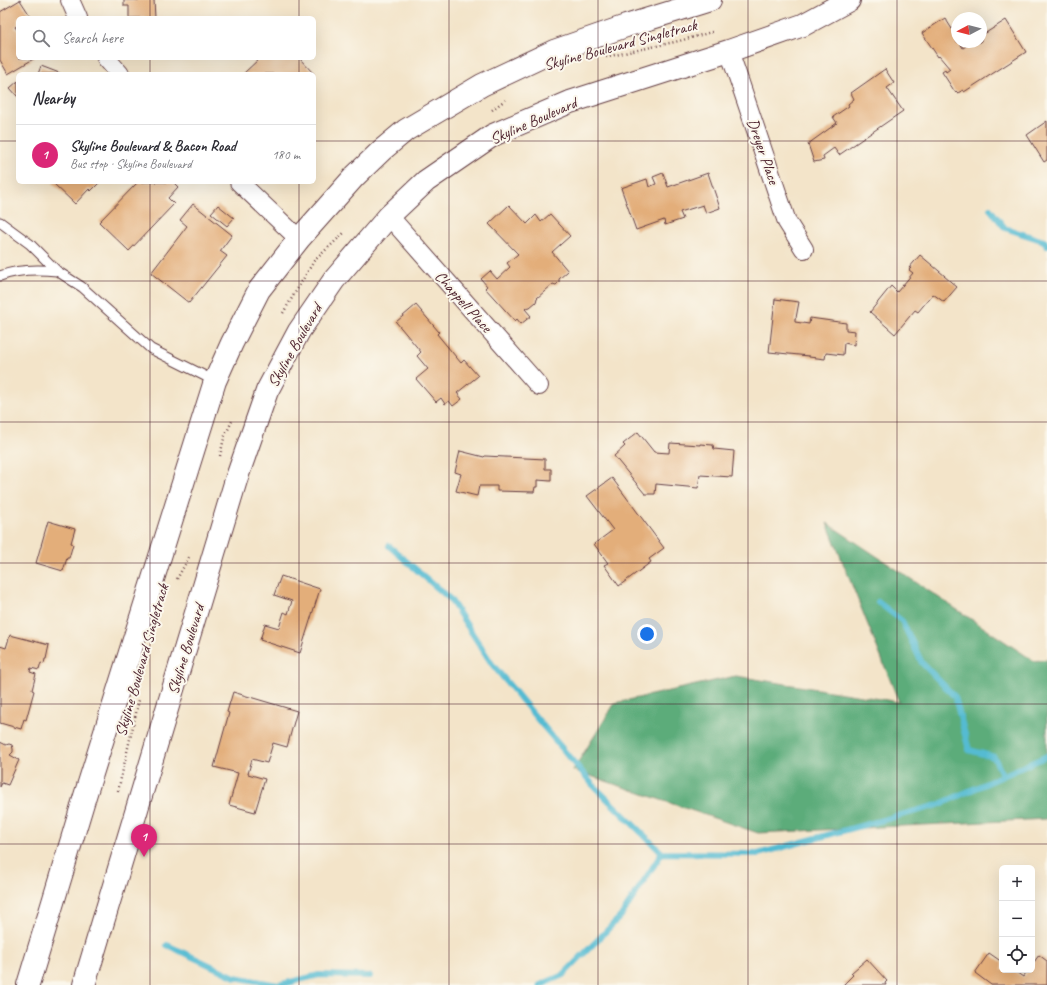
<!DOCTYPE html>
<meta charset="utf-8">
<style>
body{margin:0;font-family:Caveat,sans-serif;background:#f7f7f7;color:#2b2b33}
.controls{position:absolute;right:12px;bottom:12px;display:grid;overflow:hidden;border-radius:6px;box-shadow:0 4px 16px #0002}
.controls button{width:36px;height:36px;display:grid;place-items:center;padding:0;border:0;border-bottom:1px solid #e1e1e2;background:#fff;color:#2b2b33;font:20px sans-serif}
.compass{position:absolute;left:951px;top:12px;width:36px;height:36px;border-radius:50%;background:#fff;box-shadow:0 4px 16px #0002;rotate:263deg}
.you{position:absolute;left:647px;top:634px;width:14px;height:14px;margin:-10px;border:3px solid #fff;border-radius:50%;background:#1a73e8;box-shadow:0 0 0 6px #1a73e833}
.badge{display:grid;place-items:center;width:26px;height:26px;border-radius:50%;background:#db2777;color:#fff;font-size:13px;font-weight:700}
.pin{position:absolute;translate:-50% -33px;filter:drop-shadow(0 1px 2px #0008)}
.pin::after{content:'';position:absolute;top:21px;width:14px;height:12px;background:inherit;clip-path:polygon(0 0,100% 0,50% 100%)}
.list{margin:0;padding:0;list-style:none}
h2{display:flex;justify-content:space-between;align-items:center;height:52px;margin:0;padding:0 16px;font-size:17px}
h2 small{font-size:13px;font-weight:400;color:#7c7c81}
.list li{display:grid;grid-template-columns:26px 1fr auto;gap:12px;align-items:center;box-sizing:border-box;height:60px;padding:0 16px;border-top:1px solid #e1e1e2}
.list b{display:block;font-size:15px;white-space:nowrap}
.list p{margin:0;font-size:13px;white-space:nowrap;color:#7c7c81}
.list em{font-size:13px;font-style:normal;color:#7c7c81}
.icon{flex:none;width:22px;height:22px;fill:none;stroke:currentColor;stroke-width:2;stroke-linecap:round;stroke-linejoin:round}
.map{position:relative;flex:none;width:1047px;height:985px;overflow:hidden}
.search{position:absolute;background:#fff;box-shadow:0 4px 16px #0002;left:16px;top:16px;width:300px;height:44px;display:flex;align-items:center;gap:10px;box-sizing:border-box;padding:0 14px;border-radius:6px;color:#7c7c81;font-size:15px}
.panel{position:absolute;background:#fff;box-shadow:0 4px 16px #0002;left:16px;top:72px;width:300px;height:112px;border-radius:6px}
.map>svg:first-child{display:block}
.forest{fill:#5bac7a;stroke:#526652}
.lines{fill:none;stroke-linecap:round;stroke-linejoin:round}
.stream{stroke:#55bbd2;stroke-width:6}
.building{fill:#e3ae7a}
.service-casing{stroke:#633d43;stroke-width:11}
.minor-casing{stroke:#633d43;stroke-width:20}
.secondary-casing{stroke:#633d43;stroke-width:24}
.path{stroke:#633d43;stroke-width:2.5;stroke-dasharray:1 3;stroke-linecap:butt}
.service{stroke:#fff;stroke-width:9}
.minor{stroke:#fff;stroke-width:18}
.secondary{stroke:#fff;stroke-width:22}
.grid{fill:none;stroke:#4a1f2b;stroke-width:1;stroke-opacity:0.55}
.labels{text-anchor:middle;stroke-width:4;stroke-linejoin:round;paint-order:stroke}
.street-label{font-size:16px;fill:#4a1f2b;stroke:#fbf7ec}
</style>
<div class="map">
<svg width="1047" height="985" viewBox="0 0 1047 985">
<rect width="100%" height="100%" fill="#fbf7ec"/>
<filter id="ink" filterUnits="userSpaceOnUse"><feTurbulence type="fractalNoise" baseFrequency=".025" numOctaves="2"/><feDisplacementMap in="SourceGraphic" scale="8" xChannelSelector="R" yChannelSelector="G"/><feConvolveMatrix kernelMatrix="1 2 1 2 8 2 1 2 1" color-interpolation-filters="sRGB"/></filter>
<filter id="wash" filterUnits="userSpaceOnUse"><feTurbulence type="fractalNoise" baseFrequency=".012" numOctaves="4" result="noise"/><feDisplacementMap in="SourceGraphic" scale="16" xChannelSelector="R" yChannelSelector="G"/><feGaussianBlur stdDeviation="0.9" result="paint"/><feColorMatrix in="noise" values="0 0 0 0 0 0 0 0 0 0 0 0 0 0 0 0 0 1.4 0 .05"/><feComposite in="paint" operator="in"/></filter>
<g filter="url(#wash)">
<rect width="100%" height="100%" fill="#f3e4c9"/>
<!-- forest -->
<path class="forest" d="M827,523L1034,661L1047,659V819L758,833L573,770L615,703L736,676L899,702Z"/>
<g class="lines">
<!-- stream -->
<path class="stream" d="M990,209L1005,228L1044,241L1047,246
M389,546L450,599L492,664L539,721L593,785L662,853
M878,602L902,621L922,663L955,697L969,750L994,757L1003,776
M167,945L235,977L278,985L319,975L370,976
M540,985L563,975L621,916L662,853L758,854L938,805L1047,756"/>
</g>
<g id="blocks">
<!-- building -->
<path class="building" d="M20,0L31,17L18,18V25L15,27L18,31V58H35L8,74L0,60V12Z
M124,0H154L155,18H129V6H124Z
M945,18L957,37V42H961L960,43L963,48L972,42H981V36L1006,20L1026,52L964,92L963,90L958,93L956,91L955,92L942,72L945,70L946,72L950,69L939,56L938,57L922,33Z
M260,58H299L314,74H243Z
M41,66L62,74H38Z
M885,69L894,83L887,88L903,111L839,155L834,148L823,156L824,160L814,162L808,144L837,123L833,117L849,106L848,104L854,99L851,93Z
M18,81V97L10,88Z
M1047,121V160L1044,162L1027,135Z
M663,173L668,187L708,173L720,208L706,213L703,205L680,212L683,219L665,225L664,220L636,230L621,188L647,179L649,187L656,184L653,177Z
M55,182H100L91,191L89,189L75,204L53,183Z
M138,182H173L178,187L168,198L174,204L129,251L99,222Z
M193,204L232,235L220,251L227,256L189,303L151,273L187,226L180,220Z
M218,205L234,218L227,226L211,213Z
M509,205L527,224L536,215L541,222L550,214L570,236L552,252L568,271L559,279V282L556,285L553,284L537,298L536,302L530,307L526,308L525,309L531,316L521,324L517,319L515,321L485,288L487,286L481,279L490,271L497,279L510,267L507,263L518,254L489,224Z
M920,255L945,276H944L957,287L944,302L933,294L918,312L915,310L895,334L870,312L891,286L897,292L913,273L909,270L911,268H909Z
M775,299L799,302L796,318H795V322L809,324L810,318L846,323V330L855,331L854,345L844,343L843,355L826,353L825,359L809,357V356L769,352Z
M416,305L439,332L437,334L461,363L464,360L478,376L457,393L462,399L453,406L449,401L445,404L441,398L436,402L416,379L428,369L417,356L421,352L396,322Z
M638,432L654,452L669,453L670,443L700,445V444L713,445L714,449L734,451L732,477L700,475L698,488L656,484L655,494H645L614,456L625,446L623,444Z
M460,451L484,457L485,456L545,459V469H551V481L537,480V487H535L534,492L497,491V486H479L477,496L456,491L461,474L455,472Z
M612,478L664,548L649,559L651,562L619,586L604,565L608,563L594,544L613,530L587,496Z
M48,521L75,529L71,543L73,544L69,558H67L63,571L36,563Z
M281,576L320,589L300,653L260,640L265,624L279,628L284,612L288,614L292,601L274,595Z
M10,635L49,645L46,659H45L44,664L41,663L39,670L31,668L30,672L36,674L32,690L34,691L26,720L24,719L21,729L0,723V646L6,648Z
M233,692L297,711L287,747L273,743L267,763L252,759L248,774L265,779L255,812L229,805L238,773L214,767L229,713L227,712Z
M0,742L6,745L9,744L12,745L13,749V752L10,755L19,760L8,785L2,783L0,787Z
M989,953L1002,962V970H1013L1023,977L1028,970H1032V965L1039,955L1047,961V985H991L975,973Z
M867,959L887,981L885,983L886,985H843L853,975L851,973Z"/>
</g>
</g>
<g filter="url(#ink)">
<use href="#blocks" fill-opacity="0" stroke="#633d43" stroke-width="1"/>
<g class="lines">
<defs>
<path id="service" d="M0,222L30,244L57,271L82,287L151,349L215,381
M0,276C18,269 38,269 57,271"/>
<path id="minor" d="M70,0L78,18
M729,51L737,74L787,222L804,249
M106,58L120,74
M239,182L299,239
M389,216L539,386"/>
<path id="secondary" d="M28,985L85,796L215,381L232,343L259,290L299,239L355,176L382,150L406,130L482,85L554,51L626,26L710,0
M84,985L236,480L267,391L299,331L334,280L389,216L426,181L493,135L570,102L729,51L803,25L849,0"/>
</defs>
<!-- service casing -->
<use href="#service" class="service-casing"/>
<!-- minor casing -->
<use href="#minor" class="minor-casing"/>
<!-- secondary casing -->
<use href="#secondary" class="secondary-casing"/>
<!-- path -->
<path class="path" d="M606,57L679,41L712,32
M492,110L505,100
M283,313L314,261L345,232
M220,456L224,438L232,421
M177,579L189,557
M118,791L139,700"/>
<!-- service -->
<use href="#service" class="service"/>
<!-- minor -->
<use href="#minor" class="minor"/>
<!-- secondary -->
<use href="#secondary" class="secondary"/>
</g>
</g>
<!-- grid -->
<path class="grid" d="M150,0V18M299,0V18M449,0V985M598,0V985M748,0V985M897,0V985M150,58V74M299,58V74M0,141H18M314,141H1047M150,182V985M299,182V985M0,281H1047M0,422H1047M0,563H1047M0,704H1047M0,844H1047"/>
<g class="labels">
<!-- street labels -->
<g class="street-label">
<text transform="translate(620 44) rotate(-15)" y="6">Skyline Boulevard Singletrack</text>
<text transform="translate(533 120) rotate(-24)" y="6">Skyline Boulevard</text>
<text transform="translate(764 151) rotate(71)" y="6">Dreyer Place</text>
<text transform="translate(464 301) rotate(48)" y="6">Chappell Place</text>
<text transform="translate(294 345) rotate(-60)" y="6">Skyline Boulevard</text>
<text transform="translate(185 649) rotate(-73)" y="6">Skyline Boulevard</text>
<text transform="translate(141 660) rotate(-74)" y="6">Skyline Boulevard Singletrack</text>
</g>
</g>
</svg>
<div class="controls">
<button>+</button>
<button>−</button>
<button><svg class="icon" aria-label="locate" viewBox="0 0 24 24"><circle cx="12" cy="12" r="6"/><path d="M12 2v4M12 18v4M2 12h4M18 12h4"/></svg></button>
</div>
<svg class="compass" viewBox="-18 -18 36 36"><path d="M0-13l5 13h-10z" fill="#e53935"/><path d="M0 13l5-13h-10z" fill="#7c7c81"/></svg>
<div class="you"></div>
<div class="pin badge" style="left:144px;top:857px">1</div>
<div class="search"><svg class="icon" aria-label="search" viewBox="0 0 24 24"><circle cx="10" cy="10" r="6"/><path d="M15 15l6 6"/></svg>Search here</div>
<section class="panel">
<h2>Nearby<small></small></h2>
<ul class="list">
<li><span class="badge">1</span><div><b>Skyline Boulevard &amp; Bacon Road</b><p>Bus stop · Skyline Boulevard</p></div><em>180 m</em></li>
</ul>
</section>
</div>
